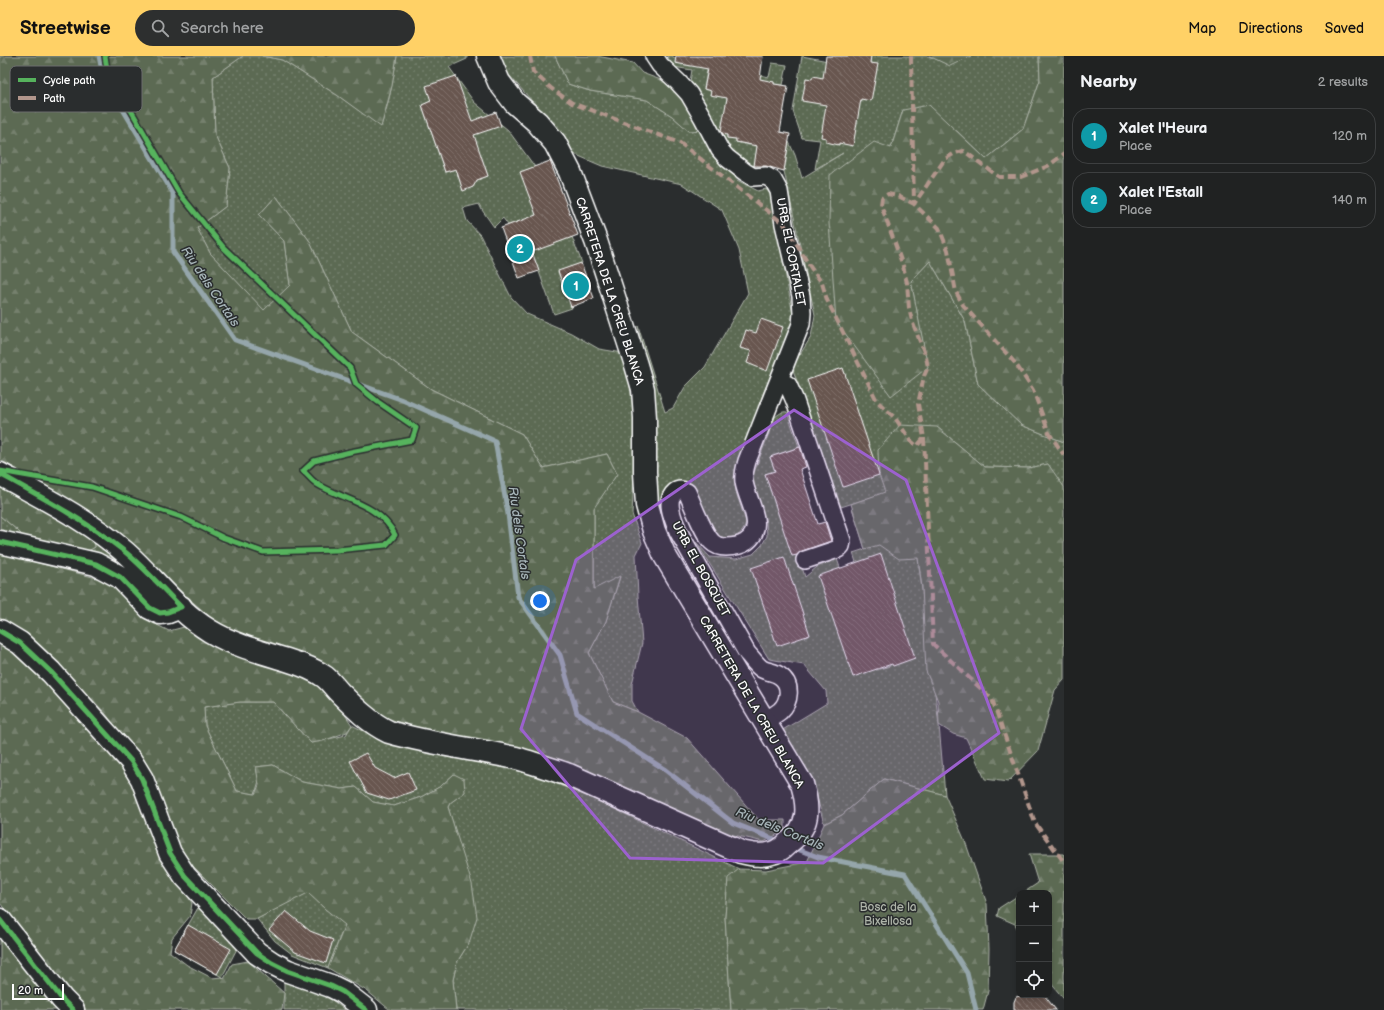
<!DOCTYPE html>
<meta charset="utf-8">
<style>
body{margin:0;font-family:"Balsamiq Sans",sans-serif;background:#2d2f2f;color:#f1f3f6}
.controls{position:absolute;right:12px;bottom:12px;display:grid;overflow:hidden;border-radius:8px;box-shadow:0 2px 6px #0003}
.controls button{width:36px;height:36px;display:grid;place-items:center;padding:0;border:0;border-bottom:1px solid #3d3f40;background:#202222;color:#f1f3f6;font:20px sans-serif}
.scale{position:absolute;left:12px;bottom:10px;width:52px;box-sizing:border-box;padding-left:4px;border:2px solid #fff;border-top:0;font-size:11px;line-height:14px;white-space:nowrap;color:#fff;-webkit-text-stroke:3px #2a2d2e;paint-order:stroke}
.you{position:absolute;left:540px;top:545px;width:14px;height:14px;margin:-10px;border:3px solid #fff;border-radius:50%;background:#1a73e8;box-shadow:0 0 0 6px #1a73e833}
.badge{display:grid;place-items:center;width:26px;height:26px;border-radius:50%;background:#ffd166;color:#fff;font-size:13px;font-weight:700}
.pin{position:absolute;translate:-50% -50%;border:2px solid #fff;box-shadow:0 1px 4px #0006}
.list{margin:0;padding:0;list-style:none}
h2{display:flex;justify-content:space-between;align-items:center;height:52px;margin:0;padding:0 16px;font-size:17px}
h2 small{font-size:13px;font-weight:400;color:#a2a4a5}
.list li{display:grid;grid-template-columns:26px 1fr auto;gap:12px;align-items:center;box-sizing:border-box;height:56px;margin:0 8px 8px;padding:0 8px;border:1px solid #3d3f40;border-radius:16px}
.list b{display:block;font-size:15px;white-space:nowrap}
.list p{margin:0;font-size:13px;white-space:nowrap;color:#a2a4a5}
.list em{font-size:13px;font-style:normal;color:#a2a4a5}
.icon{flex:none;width:22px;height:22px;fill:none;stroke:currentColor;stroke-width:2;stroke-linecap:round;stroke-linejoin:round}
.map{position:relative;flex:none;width:1064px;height:954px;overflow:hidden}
header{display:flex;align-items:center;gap:24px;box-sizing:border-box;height:56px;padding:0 20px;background:#ffd166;color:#111}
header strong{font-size:19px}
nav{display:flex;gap:22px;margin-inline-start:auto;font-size:14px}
.search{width:280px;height:36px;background:#2d2f2f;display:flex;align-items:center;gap:10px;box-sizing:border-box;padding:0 14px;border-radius:22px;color:#a2a4a5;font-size:15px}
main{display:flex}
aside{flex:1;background:#202222}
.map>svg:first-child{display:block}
.grass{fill:url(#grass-dots);stroke:#aeb4a9;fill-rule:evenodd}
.forest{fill:url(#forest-firs);stroke:#aeb4a9}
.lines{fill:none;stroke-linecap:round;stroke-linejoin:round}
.stream{stroke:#95a6ab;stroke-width:5}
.building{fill:url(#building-back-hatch);stroke:#fff}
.minor-casing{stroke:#fff;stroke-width:20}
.secondary-casing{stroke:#fff;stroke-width:25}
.minor{stroke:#2a2d2e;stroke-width:17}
.secondary{stroke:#2a2d2e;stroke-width:22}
.quiet{stroke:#b2968c;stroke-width:4;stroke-dasharray:8 4;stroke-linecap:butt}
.cycleway-casing{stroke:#2a2d2e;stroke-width:8}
.cycleway{stroke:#56b35d;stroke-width:5}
.marked{fill:#9c61cf;fill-opacity:0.2;stroke:#9c61cf;stroke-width:3;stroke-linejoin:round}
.labels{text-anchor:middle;stroke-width:3;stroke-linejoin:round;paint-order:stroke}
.street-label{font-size:12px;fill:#fff;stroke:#2a2d2e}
.park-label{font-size:12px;fill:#aeb4a9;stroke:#2a2d2e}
.water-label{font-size:13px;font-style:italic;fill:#a7b5b9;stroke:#2a2d2e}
.key{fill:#2a2d2e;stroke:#6a6c6d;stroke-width:1}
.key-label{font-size:11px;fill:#fff}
</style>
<header>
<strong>Streetwise</strong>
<div class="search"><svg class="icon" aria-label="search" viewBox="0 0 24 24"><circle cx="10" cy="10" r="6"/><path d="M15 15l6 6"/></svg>Search here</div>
<nav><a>Map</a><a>Directions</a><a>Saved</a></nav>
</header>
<main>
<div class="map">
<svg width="1064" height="954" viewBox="0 0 1064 954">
<defs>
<pattern id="grass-dots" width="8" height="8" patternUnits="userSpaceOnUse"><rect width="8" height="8" fill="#5c6a53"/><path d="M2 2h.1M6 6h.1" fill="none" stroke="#74806d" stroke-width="1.8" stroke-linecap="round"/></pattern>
<pattern id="forest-firs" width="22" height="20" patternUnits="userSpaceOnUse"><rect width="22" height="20" fill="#5c6a53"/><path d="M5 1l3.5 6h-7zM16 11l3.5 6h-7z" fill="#74806d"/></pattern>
<pattern id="building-back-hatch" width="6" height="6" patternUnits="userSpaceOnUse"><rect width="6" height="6" fill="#685750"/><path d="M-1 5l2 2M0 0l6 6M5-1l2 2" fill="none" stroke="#7f706a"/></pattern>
</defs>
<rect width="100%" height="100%" fill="#2a2d2e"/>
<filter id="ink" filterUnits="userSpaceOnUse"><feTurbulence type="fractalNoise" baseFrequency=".025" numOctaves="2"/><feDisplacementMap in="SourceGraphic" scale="8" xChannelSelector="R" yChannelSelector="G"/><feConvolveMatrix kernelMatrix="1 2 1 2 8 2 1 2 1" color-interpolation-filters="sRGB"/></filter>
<g filter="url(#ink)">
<!-- grass -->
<path class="grass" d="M243,0H262L282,4L337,39L381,70C389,48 393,24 397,0H467V3L449,11L474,46L508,74L535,111L521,116L548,190L572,181L582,207L558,216L572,252L554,258L521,165L508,169L503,162L494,171L482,154L479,148L463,152L467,165L480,179L511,241L527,258L571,277L599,293L623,297L629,322L636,376L632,458L642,487L636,499L638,540L642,587L632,628V645L638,656L613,646L589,597L606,565L620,521L594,534V451L617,418L607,398L543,412L522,378L431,333L352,276L309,184L276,140L259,159L284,185L290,229L264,255L210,197L197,172L226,150L230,112L215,79L213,21ZM431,45L476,101L481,100L488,120L477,124L473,131L463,134L456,113L445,116L422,49Z
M500,0H555L568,28L590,35L647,44L672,60L689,75L702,74L737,124L758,135L766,133L771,139L793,259L791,271L763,338L734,421L736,436L746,466C744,480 730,485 718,480L693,431L679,428L668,431L660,448L654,446L647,316L638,270L665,356L673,352L685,331L705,311L748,237L739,194L722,154L682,128L602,110L574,98L559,76L503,12Z
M667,0H673V1L677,2L676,7L687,9L688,6L708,8L704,33L711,35L752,17L769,21L772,7L787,9L783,29L774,28V26L761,24L724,62L721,78L727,79V82L736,83V86L749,89L760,88L757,95L754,110L738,103L714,75L689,31L692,14L673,11Z
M802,0L828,5L829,0H929L947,8L967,0H1039L1040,24L1023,73L986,103L957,75L903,54L836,264L891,339L927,308L911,225L930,205L965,265L978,328L1021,369L1064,386V437L1048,408L1029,412L985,411L937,371L918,502L939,669L945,739L884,723L842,759L824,768L814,729L781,675L827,647L826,635L804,609L769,603L696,486L710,501L736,503L753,498L762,489L767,480L766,466L752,422L775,361C779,358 782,355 787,356L799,391L770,401L775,415L765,418L798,482L803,497L798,498L805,521L817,511L837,503L876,614L890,610L853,497L865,493L852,452L881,438L841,451L792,311L811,281L815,259L784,115L789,86L795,99L802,122L843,97L815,113L820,84L802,82L793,55Z
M0,460L17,474L23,480L0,475Z
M94,484L105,491L140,526L111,501L88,495L95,491Z
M240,646H273L311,687L346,679L352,669L371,679L427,697L501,710L528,716L596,744L739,813L728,823L725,861L731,954H456L453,924L457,906L469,887L472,832L448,751L450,747L465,736L454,718L441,730L421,741L394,750L373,746L356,731L342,733L302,726L273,709L256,711L259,725L255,738L237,735L205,670L204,651Z
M308,836L325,853L346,865L328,912L292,898L275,885L257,863Z
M199,850L239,889L222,921L174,894Z
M284,926L328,941L345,954H284Z"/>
<!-- forest -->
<path class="forest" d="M0,0H243L213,21L215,79L230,112L226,150L197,172L210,197L264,254L290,229L284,185L259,159L276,140L309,184L352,276L431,333L522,378L543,412L607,398L617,418L594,452V533L620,520L606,565L589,597L613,646L638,656L687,682L759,764H785V774L764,786L729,778L656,747L416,673L372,656L210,561L170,526L128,486L39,426L0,404Z
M262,0H397L392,30L381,71L337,39L282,4Z
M555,0H597L633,7L642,17L669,27L695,59L702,74L689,75L672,60L647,44L590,35L568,28Z
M929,0H971L950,10Z
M1039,0H1064V386L1021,369L978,328L965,265L930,205L911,225L928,311L891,340L836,265L829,167L830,119L874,86L891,92L903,54L929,49L986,103L1023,73L1040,24Z
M900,369L937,371L985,411L1029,412L1048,408L1064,431V624L1055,634L1038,695L1008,726L985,723L966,682L953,678L939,669L938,645L926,615L922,531L918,502L899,503L879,489L865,493L851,448L885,436L879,419L878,394Z
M0,431L45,454L94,484L95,491L88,495L23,480L17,474L0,460Z
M0,497L108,525L126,537L157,569L169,575L184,571L283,611L312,625L337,647L352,669L347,676L323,685L311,687L273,646H240L204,651L205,670L237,735L255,738L259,729L256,711L273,709L302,726L342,733L356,731L373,746L394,750L421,741L441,730L454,718L464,723L465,736L450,747L448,751L472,828L477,861L469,887L457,906L453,924L456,954H390L367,935L328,912L345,869L325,853L308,837L257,863H246L193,810L170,777L134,697L106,658L43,592L0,565Z
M0,586L24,603L76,657L128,720L182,830L192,847L190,860L172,882L170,896L187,909L212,922L222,921L224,923L232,908L248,905L284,937L282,954H86L58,925L0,847Z
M884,723L945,739L965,785L987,848L989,893L988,935L983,954H731L725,861L728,822L739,813L766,814L807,806L824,768L842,759Z
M1029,798H1064V943L1049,925V837H1023L1038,827Z
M1019,839V876L1015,868L997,860L999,852Z
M0,877L63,954H0Z"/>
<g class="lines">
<!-- stream -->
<path class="stream" d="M99,0L103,20L173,137V196L235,284L400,343L495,385L508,458L518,541L560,599L577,657L664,713L733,767L781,786
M792,791L818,801L905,818L967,917L976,954"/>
</g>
<!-- building -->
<path class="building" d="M676,0H763L760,23L774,26V28L788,30L780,76L790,78L784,115L766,110H754L757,90L736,86V83L727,82V79L723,78L721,75L727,42L710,39L711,35L704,33L708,13L675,7Z
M826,0H871L870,7L878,8L871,45L861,43L853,90L839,87V89L826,86V82L821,81L826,49L802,45L806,22L812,23L813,20L823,22Z
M456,20L472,65L496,56L501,70L474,79L488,120L477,124L473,131L463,135L456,113L445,116L422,49L431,45L426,30Z
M550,105L578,179L532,196L539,215L519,222L501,172L536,159L520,116Z
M581,207L594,242L571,251L558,215Z
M761,263L783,271L767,315L747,307L751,295L740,292L746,274L756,277Z
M843,312L879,419L843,431L807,324Z
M800,391L806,411L800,413L818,468L825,466L831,485L802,495L797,499L792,500L765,418L775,415L770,401Z
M881,498L915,602L893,610L892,608L853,621L818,520Z
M784,501L810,579L777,590L751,512Z
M366,697L375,712L394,722L408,716L416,734L389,744L367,737L350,705Z
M286,855L310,875L333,884L326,907L295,896L269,874Z
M188,869L231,893L217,918L174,894Z
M1024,939H1044L1056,954H1014V946L1016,941Z"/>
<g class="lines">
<defs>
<path id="minor" d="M654,0L660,9L678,26L689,38L703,62L720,94L727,102L745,116L753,121L766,120L773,124L779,135L784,168L801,240L802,257L801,268L747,405C745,412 743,418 744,426C747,445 767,471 746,486C740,490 733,491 726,491C721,491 715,489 712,486C703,477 693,449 687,436C683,434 679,433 675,436C664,445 674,465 678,475L747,597C752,602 756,609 762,613C768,616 775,616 780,620C792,628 790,646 780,655C775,659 769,662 764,665
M779,324L788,329L795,345L842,485L841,490L838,493L805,504"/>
<path id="secondary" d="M0,418C43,442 89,464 126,497C154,522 177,555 210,575C233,589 261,596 287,604C300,608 314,613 325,621C331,626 335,632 340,637C355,652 370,667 389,676C431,688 474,693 516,702C534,707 551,713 569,719L741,796C751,798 762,801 772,797C778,796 784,791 788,787C810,771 809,752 802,728L665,500L654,475L647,449L645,416V362L643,333L636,309L596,185L570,116L555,87L537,66L515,47L499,26L488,0
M0,486L96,508L120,521L150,552L160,557L168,556L181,551
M0,575L20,587L51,616L131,705L142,723L170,797L185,820L257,897L272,907L288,915L331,930L343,936L366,954
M0,864L62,943L73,954"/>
</defs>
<!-- minor casing -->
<use href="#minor" class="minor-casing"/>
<!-- secondary casing -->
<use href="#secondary" class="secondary-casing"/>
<!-- minor -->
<use href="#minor" class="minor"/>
<!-- secondary -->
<use href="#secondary" class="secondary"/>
<!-- quiet -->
<path class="quiet" d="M530,0L533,16L552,33L572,47L680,87L784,168L811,212L822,227L827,244L877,345L895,362L911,385L917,390L924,382L918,348L924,320L928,311L926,301L912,265L909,252L907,227L903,210L881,149L882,142L888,138L898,140L914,148L939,172L948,194L956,236L963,249L1015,307L1033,334L1049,377L1064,399
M911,0L914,148L945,103L955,97L964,95L999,121H1021L1048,110L1064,98
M924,382L933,588L992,643L1035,767L1064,806"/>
<defs>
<path id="cycleway" d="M0,415L92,431L181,461L224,482L263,496L337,494L386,489L395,479C380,448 343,444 317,428C312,425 308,419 303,415L314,405L350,396L412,384L416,372L378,346L356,328L350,312L224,192L179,137L107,13L105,0
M0,418C43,442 86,465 124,495C144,511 163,533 181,551L168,556L160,557L150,552L120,521L96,508L0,486
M0,575L20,587L51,616L131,705L142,723L170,797L185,820L257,897L272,907L288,915L331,930L343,936L366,954
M0,864L62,943L73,954"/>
</defs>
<!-- cycleway casing -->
<use href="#cycleway" class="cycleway-casing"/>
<!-- cycleway -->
<use href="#cycleway" class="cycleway"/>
</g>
</g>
<!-- marked area -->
<path class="marked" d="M794,354L906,424L999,677L823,807L630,802L521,673L576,504Z"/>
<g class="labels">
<!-- street labels -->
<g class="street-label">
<text transform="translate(791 196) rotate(79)" y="4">URB. EL CORTALET</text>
<text transform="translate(610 235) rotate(72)" y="4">CARRETERA DE LA CREU BLANCA</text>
<text transform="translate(701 513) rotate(61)" y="4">URB. EL BOSQUET</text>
<text transform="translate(752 646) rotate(60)" y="4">CARRETERA DE LA CREU BLANCA</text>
</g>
<!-- park labels -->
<g class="park-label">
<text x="888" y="855">Bosc de la<tspan x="888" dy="14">Bixellosa</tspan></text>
</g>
<!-- water labels -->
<g class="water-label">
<text transform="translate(211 230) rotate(56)" y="5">Riu dels Cortals</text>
<text transform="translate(520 477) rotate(82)" y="5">Riu dels Cortals</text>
<text transform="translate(780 772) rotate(22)" y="5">Riu dels Cortals</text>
</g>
</g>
<!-- legend -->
<rect x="10" y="10" width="132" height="46" rx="6" class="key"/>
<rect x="18" y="22" width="18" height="4" fill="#56b35d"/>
<rect x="18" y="40" width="18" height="4" fill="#b2968c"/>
<g class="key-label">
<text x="43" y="28">Cycle path</text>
<text x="43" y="46">Path</text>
</g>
</svg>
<div class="controls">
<button>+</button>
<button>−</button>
<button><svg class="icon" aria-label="locate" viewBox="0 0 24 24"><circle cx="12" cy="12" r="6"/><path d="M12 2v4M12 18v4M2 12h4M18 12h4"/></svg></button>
</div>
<div class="scale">20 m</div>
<div class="you"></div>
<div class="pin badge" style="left:576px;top:230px;background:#0f9aa8">1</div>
<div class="pin badge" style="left:520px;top:193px;background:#0f9aa8">2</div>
</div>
<aside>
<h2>Nearby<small>2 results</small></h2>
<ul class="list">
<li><span class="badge" style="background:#0f9aa8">1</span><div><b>Xalet l'Heura</b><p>Place</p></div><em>120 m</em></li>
<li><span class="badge" style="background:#0f9aa8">2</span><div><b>Xalet l'Estall</b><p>Place</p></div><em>140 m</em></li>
</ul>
</aside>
</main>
